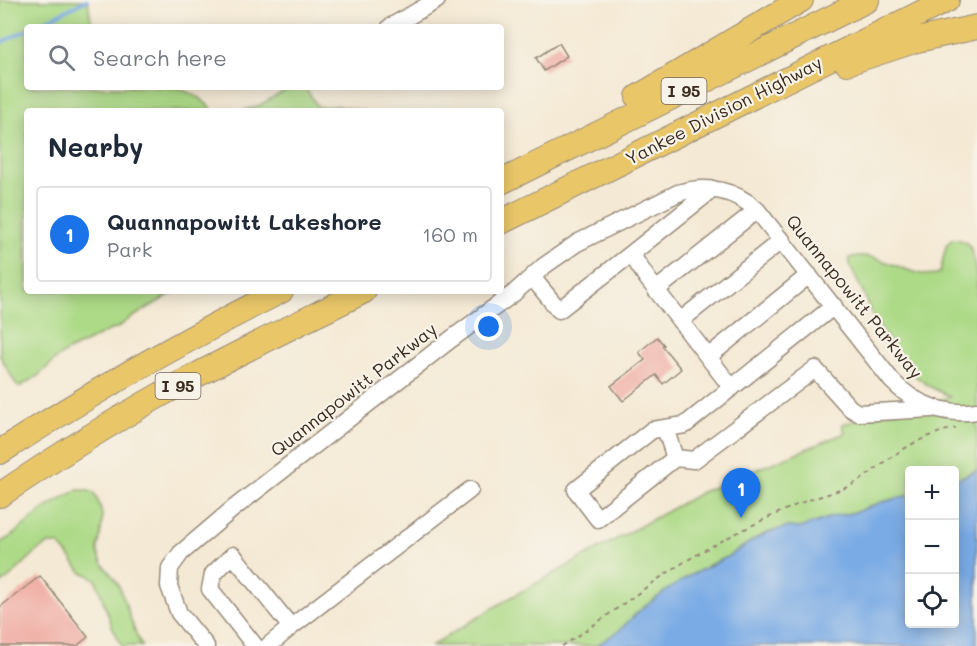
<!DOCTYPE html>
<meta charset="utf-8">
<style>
body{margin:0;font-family:Mali,sans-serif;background:#f6f6f7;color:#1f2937}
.controls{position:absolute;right:18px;bottom:18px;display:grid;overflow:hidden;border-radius:6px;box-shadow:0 3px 15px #0003}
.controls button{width:54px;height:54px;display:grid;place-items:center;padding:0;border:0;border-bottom:2px solid #e0e1e3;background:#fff;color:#1f2937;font:30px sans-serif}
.you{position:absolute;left:489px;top:327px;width:21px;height:21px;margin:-15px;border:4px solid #fff;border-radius:50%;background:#1a73e8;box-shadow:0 0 0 9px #1a73e833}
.badge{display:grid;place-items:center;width:39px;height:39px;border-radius:50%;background:#1a73e8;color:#fff;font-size:20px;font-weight:700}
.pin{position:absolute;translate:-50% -50px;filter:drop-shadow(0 2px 3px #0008)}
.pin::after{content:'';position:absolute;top:32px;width:21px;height:18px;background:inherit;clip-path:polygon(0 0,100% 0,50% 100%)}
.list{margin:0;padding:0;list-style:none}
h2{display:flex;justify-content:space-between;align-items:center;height:78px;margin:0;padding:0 24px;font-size:26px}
h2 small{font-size:20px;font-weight:400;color:#747a83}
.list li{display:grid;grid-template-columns:39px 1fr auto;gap:18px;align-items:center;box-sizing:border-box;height:96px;margin:0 12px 12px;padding:0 12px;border:2px solid #e0e1e3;border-radius:6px}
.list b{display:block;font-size:22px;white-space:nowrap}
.list p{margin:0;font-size:20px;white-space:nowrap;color:#747a83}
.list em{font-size:20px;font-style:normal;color:#747a83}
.icon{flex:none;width:33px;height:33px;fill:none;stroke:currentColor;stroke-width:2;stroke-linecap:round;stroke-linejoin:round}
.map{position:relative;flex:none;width:977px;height:646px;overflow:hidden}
.search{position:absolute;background:#fff;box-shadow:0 3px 15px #0003;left:24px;top:24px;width:480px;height:66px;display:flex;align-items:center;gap:15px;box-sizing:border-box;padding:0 21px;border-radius:6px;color:#747a83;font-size:22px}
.panel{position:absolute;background:#fff;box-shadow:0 3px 15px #0003;left:24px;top:108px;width:480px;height:186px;border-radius:6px}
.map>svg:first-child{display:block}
.green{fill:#adda87;stroke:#748252;stroke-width:1.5}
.water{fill:#7aabe5;stroke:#5a6a82;stroke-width:1.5}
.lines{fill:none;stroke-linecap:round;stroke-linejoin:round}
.stream{stroke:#7aabe5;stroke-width:4}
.building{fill:#f0afa6}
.minor-casing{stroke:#988a79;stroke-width:19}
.highway-casing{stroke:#988a79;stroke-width:26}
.path{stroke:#988a79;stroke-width:2;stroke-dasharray:4.5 4.5;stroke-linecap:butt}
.minor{stroke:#fff;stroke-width:16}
.highway{stroke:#e9c769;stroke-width:24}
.labels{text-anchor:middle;stroke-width:4.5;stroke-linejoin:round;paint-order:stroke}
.shield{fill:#f7f3e8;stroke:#73665b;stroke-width:1.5}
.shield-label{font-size:16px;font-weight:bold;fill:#3b2a1e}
.street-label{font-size:18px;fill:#3b2a1e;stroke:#f7f3e8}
</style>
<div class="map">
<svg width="977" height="646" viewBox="0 0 977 646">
<rect width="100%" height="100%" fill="#f7f3e8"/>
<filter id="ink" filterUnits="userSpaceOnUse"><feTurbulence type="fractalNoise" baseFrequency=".0167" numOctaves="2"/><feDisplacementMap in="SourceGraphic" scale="12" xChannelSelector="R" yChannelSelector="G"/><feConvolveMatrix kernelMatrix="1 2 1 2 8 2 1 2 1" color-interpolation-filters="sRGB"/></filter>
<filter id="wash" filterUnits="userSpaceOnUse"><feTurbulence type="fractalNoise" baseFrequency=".008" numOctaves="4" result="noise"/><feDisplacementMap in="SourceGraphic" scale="24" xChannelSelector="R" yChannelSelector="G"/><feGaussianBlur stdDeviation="1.35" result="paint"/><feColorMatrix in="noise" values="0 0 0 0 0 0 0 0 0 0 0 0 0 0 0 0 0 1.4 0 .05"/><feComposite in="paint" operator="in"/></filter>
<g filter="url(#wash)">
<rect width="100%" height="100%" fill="#f4e9d4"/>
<!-- green -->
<path class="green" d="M0,0H87L88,1L92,27H27V87H166L179,88L200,98L214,111H27V291H176L128,320L117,328L108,331L68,351L56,359L38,376L19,387L16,384L0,356Z
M291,87C310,87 308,93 318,107L338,106L364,111H243L260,105Z
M952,239C977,239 972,260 977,278V470L955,480L954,470H910L909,495L879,503L856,512L835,516L800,528L787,527L769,532L755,539L729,556L711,564L667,590L639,611L620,630L596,646H431L508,599L702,492L845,433L842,424L950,397L929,386L909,371L872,315L865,296L851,268L849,258C876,247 914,283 940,273L946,246Z
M77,490H86L94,493C104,511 103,519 100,538C99,543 97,548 98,552C100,565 112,573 118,584C127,604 131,627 142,646H122L112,626L96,580L89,575L81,572L67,553L58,544H49L38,550L10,577L0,584V543L10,537L44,509Z"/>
<!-- water -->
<path class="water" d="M977,470V646H596L620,630L639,611L667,590L689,576L729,556L755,539L769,532L787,527L800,528L835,516L856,512L879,503L909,495L910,624H954L955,480Z"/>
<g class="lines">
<!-- stream -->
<path class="stream" d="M33,27L87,0
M0,43L27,30"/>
</g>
<g id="blocks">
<!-- building -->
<path class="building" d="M559,43L567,56L544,71L536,58Z
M657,337L664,345L662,346L681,369L663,384L656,375L623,401L611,386L645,360L639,352Z
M40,576L88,637L77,646H0V607Z"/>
</g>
</g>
<g filter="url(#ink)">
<use href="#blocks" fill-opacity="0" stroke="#988a79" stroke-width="1.5"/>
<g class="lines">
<defs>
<path id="minor" d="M390,27L437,0
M713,189L631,254L647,278L732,388
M532,277L559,310L631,254
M656,290L757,210
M834,306L685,425L652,430L576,490L598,519L675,458L694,460L815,369L850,408L858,413L932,409
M680,321L782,240
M708,357L809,275
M665,428L675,458
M206,646L179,613L169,586L170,568L181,553L234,508L450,340L514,293L544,266L577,243L678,193C707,184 735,190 757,210L892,381C914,404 944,416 977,411
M255,646L210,589L213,574L233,555L291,627L470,490
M268,646L291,627"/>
<path id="highway" d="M847,63L917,40L977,27
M638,97L801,0
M501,182L867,0
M501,222L947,0
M0,452C91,393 184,340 281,291
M0,495C52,460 105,426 160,395C226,358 296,325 364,291"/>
</defs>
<!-- minor casing -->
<use href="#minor" class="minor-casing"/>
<!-- highway casing -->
<use href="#highway" class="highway-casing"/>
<!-- path -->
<path class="path" d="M562,646C609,617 650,581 698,554C731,535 766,518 801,503C818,496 836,493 853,484C865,478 875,469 886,461C907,445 931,433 956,428"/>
<!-- minor -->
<use href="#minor" class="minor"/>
<!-- highway -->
<use href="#highway" class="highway"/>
</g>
</g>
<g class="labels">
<!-- shield labels -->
<g class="shield">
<rect x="661.5" y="78" width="45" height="26" rx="4.5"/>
<rect x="155.5" y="373" width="45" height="26" rx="4.5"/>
</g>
<g class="shield-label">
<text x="684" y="97">I 95</text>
<text x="178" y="392">I 95</text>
</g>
<!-- street labels -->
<g class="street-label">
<text transform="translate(724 111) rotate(-27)" y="6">Yankee Division Highway</text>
<text transform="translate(854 297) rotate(51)" y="6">Quannapowitt Parkway</text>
<text transform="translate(354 390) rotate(-38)" y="6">Quannapowitt Parkway</text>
</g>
</g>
</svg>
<div class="controls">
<button>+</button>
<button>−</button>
<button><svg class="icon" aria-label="locate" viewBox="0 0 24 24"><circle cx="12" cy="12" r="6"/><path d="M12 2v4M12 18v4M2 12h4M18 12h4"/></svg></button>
</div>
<div class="you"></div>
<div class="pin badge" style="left:741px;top:518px">1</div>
<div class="search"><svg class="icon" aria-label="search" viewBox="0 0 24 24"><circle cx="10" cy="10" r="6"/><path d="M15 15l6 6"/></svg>Search here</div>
<section class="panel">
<h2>Nearby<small></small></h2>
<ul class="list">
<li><span class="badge">1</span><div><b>Quannapowitt Lakeshore</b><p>Park</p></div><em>160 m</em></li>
</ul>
</section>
</div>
